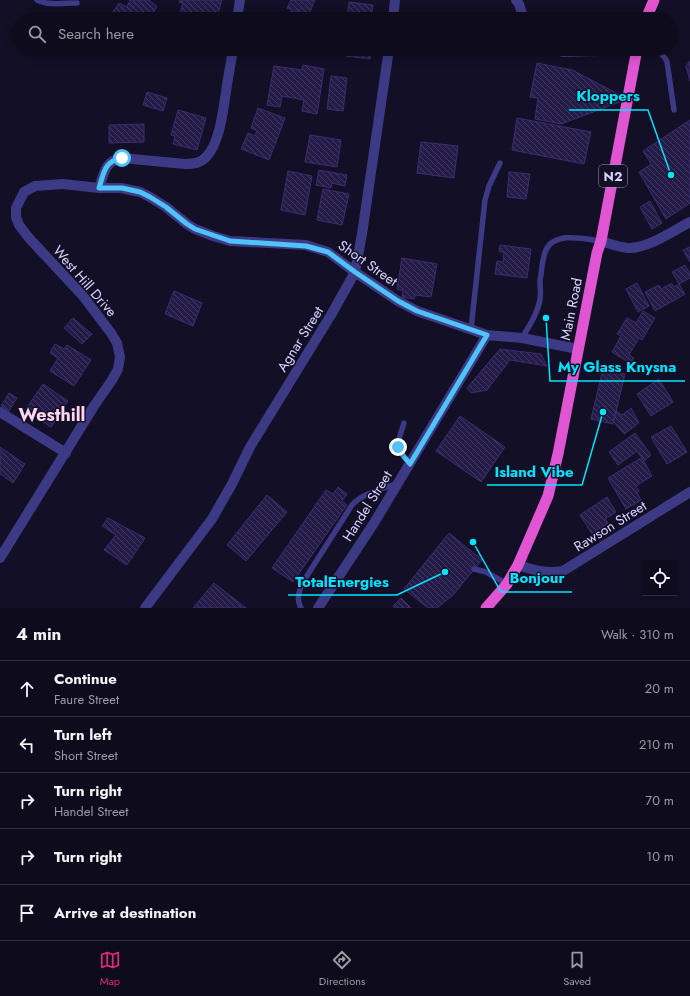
<!DOCTYPE html>
<meta charset="utf-8">
<style>
body{margin:0;font-family:Jost,sans-serif;background:#171425;color:#f1f3f6}
.controls{position:absolute;right:12px;bottom:12px;display:grid;overflow:hidden;border-radius:0px;box-shadow:0 2px 10px #0003}
.controls button{width:36px;height:36px;display:grid;place-items:center;padding:0;border:0;border-bottom:1px solid #2e2b3b;background:#0e0b1c;color:#f1f3f6;font:20px sans-serif}
.stop{position:absolute;width:12px;height:12px;margin:-9px;border:3px solid #4fc3f7;border-radius:50%;background:#fff}
.stop.end{background:#4fc3f7;border-color:#fff;box-shadow:0 1px 4px #0008}
.list{margin:0;padding:0;list-style:none}
h2{display:flex;justify-content:space-between;align-items:center;height:52px;margin:0;padding:0 16px;font-size:17px}
h2 small{font-size:13px;font-weight:400;color:#9b9ba3}
.list li{display:grid;grid-template-columns:26px 1fr auto;gap:12px;align-items:center;box-sizing:border-box;height:56px;padding:0 16px;border-top:1px solid #2e2b3b}
.list b{display:block;font-size:15px;white-space:nowrap}
.list p{margin:0;font-size:13px;white-space:nowrap;color:#9b9ba3}
.list em{font-size:13px;font-style:normal;color:#9b9ba3}
.icon{flex:none;width:22px;height:22px;fill:none;stroke:currentColor;stroke-width:2;stroke-linecap:round;stroke-linejoin:round}
.map{position:relative;flex:none;width:690px;height:608px;overflow:hidden}
.search{position:absolute;background:#0e0b1c;box-shadow:0 2px 10px #0003;left:12px;right:12px;top:12px;height:44px;display:flex;align-items:center;gap:10px;box-sizing:border-box;padding:0 14px;border-radius:22px;color:#9b9ba3;font-size:15px}
.sheet{height:332px;background:#0e0b1c}
nav{display:flex;justify-content:space-around;align-items:center;box-sizing:border-box;height:56px;border-top:1px solid #2e2b3b;background:#0e0b1c;font-size:11px;color:#9b9ba3}
nav a{display:grid;justify-items:center;gap:2px}
nav .on{color:#db2777}
.map>svg:first-child{display:block}
.building{fill:url(#building-back-hatch);stroke:#3b2d73}
.lines{fill:none;stroke-linecap:round;stroke-linejoin:round}
.service{stroke:#3d3a85;stroke-width:5.5}
.minor{stroke:#3d3a85;stroke-width:10}
.trunk{stroke:#e055d1;stroke-width:11}
.route{stroke:#4fc3f7;stroke-width:5}
.labels{text-anchor:middle;stroke-width:3;stroke-linejoin:round;paint-order:stroke}
.shield{fill:#130f26;stroke:#9e99be;stroke-width:1}
.shield-label{font-size:13px;font-weight:bold;fill:#d9d4ff}
.street-label{font-size:14px;fill:#d9d4ff;stroke:#130f26}
.district-label{font-size:18px;font-weight:bold;fill:#ffd6f0;stroke:#130f26}
.leader{fill:none;stroke:#00e5ff;stroke-width:1.5}
.callout-dot{fill:#00e5ff;stroke:#130f26;stroke-width:1.5}
.callout-label{font-size:15px;text-anchor:middle;font-weight:bold;fill:#00e5ff;stroke:#130f26;stroke-width:3;stroke-linejoin:round;paint-order:stroke}
</style>
<div class="map">
<svg width="690" height="608" viewBox="0 0 690 608">
<defs>
<pattern id="building-back-hatch" width="6" height="6" patternUnits="userSpaceOnUse"><rect width="6" height="6" fill="#241b47"/><path d="M-1 5l2 2M0 0l6 6M5-1l2 2" fill="none" stroke="#433b63"/></pattern>
</defs>
<rect width="100%" height="100%" fill="#130f26"/>
<!-- building -->
<path class="building" d="M130,0H149L157,7L148,19H108L119,3L127,7Z
M180,0H222L216,19H178L183,3L179,2Z
M291,0H315L308,16L287,8Z
M349,2L373,5L371,19H347Z
M291,11L311,19H288Z
M103,49H124L121,55Z
M192,49H204L202,54L191,51Z
M259,49H271L270,52L259,50Z
M347,49H371L370,59L346,56Z
M690,61V81L686,66Z
M537,63L572,70L628,99L561,124L535,119L538,98L530,97Z
M303,65L324,69L317,114L302,111L304,100L282,96L280,107L267,105L274,66L302,70Z
M331,76L347,78L343,111L327,109Z
M147,92L167,98L163,111L143,105Z
M258,108L285,118L269,160L241,149L248,133L255,136L257,131L251,128Z
M178,110L206,118L197,150L173,144L175,136L171,135Z
M517,118L591,132L584,164L512,150Z
M690,120V203L666,219L639,172L651,164L643,151Z
M144,124V142L109,143V125Z
M310,135L341,140L337,167L305,162Z
M421,142L458,146L454,178L417,173Z
M319,170L347,175L345,186L332,183L331,188L316,185Z
M288,171L312,176L305,215L281,210Z
M509,172L530,174L526,199L507,197Z
M323,189L349,194L342,225L317,220Z
M650,201L662,223L652,229L640,207Z
M500,245L531,249L527,278L495,274L497,261L503,262L504,252H499Z
M690,247V262L683,250Z
M402,258L437,264L431,297L415,295L414,299L402,297L403,291L397,289Z
M685,265L690,274V278L679,284L672,272Z
M637,283L649,306L638,312L626,289Z
M672,283L674,287L679,284L685,294L655,311L645,292L659,285L661,289Z
M174,291L202,303L193,326L165,314Z
M643,311L655,318L642,340L639,338L629,355L634,358L630,363L612,352L621,336L617,334L627,318L636,323Z
M73,318L92,334L82,344L64,328Z
M55,344L64,349L67,345L91,360L74,386L50,371L58,358L50,353Z
M500,349L541,354L547,366L510,360L487,390L471,393L467,388Z
M603,369L625,374L613,424L591,419Z
M659,379L673,402L651,416L637,394Z
M43,384L68,401L51,427L25,410Z
M9,393L17,398L9,411L1,406Z
M631,408L639,423L624,434L613,421L616,411L622,415Z
M460,416L505,447L481,482L436,451Z
M671,426L687,452L667,464L651,437Z
M635,433L651,455L644,461L637,451L618,465L609,452Z
M0,447L25,464L13,483L0,474Z
M641,458L644,461L652,476L636,486L639,491L637,493L641,500L626,509L608,478Z
M338,487L347,494L342,501L347,505L293,582L272,568L326,490L333,494Z
M267,495L287,512L246,561L227,545Z
M607,497L616,512L605,519L608,523L592,534L580,515Z
M108,518L145,538L127,565L104,550L116,535L102,526Z
M449,533L482,560L453,595L437,608H428L404,589Z
M214,583L246,608H193Z
M401,598L411,608H395L393,606Z"/>
<g class="lines">
<!-- service -->
<path class="service" d="M37,0C49,6 64,3 77,3
M637,50C648,51 662,49 667,62L674,110
M471,329L485,200L489,186L500,163
M522,338C529,326 538,313 540,299C541,293 540,286 540,280C542,271 542,258 546,250C555,231 585,239 601,241
M404,423C397,445 394,445 409,463
M474,569L486,572L507,584
M301,608C296,599 299,591 303,582L352,505C363,493 383,489 398,483"/>
<!-- minor -->
<path class="minor" d="M516,0L519,4L524,19
M237,19L240,0
M393,19L395,0
M555,49L563,52L637,50
M99,188C104,173 105,161 122,158L185,164C194,164 201,163 207,156C220,142 223,110 226,92C228,77 231,63 233,49
M601,241C610,244 618,247 628,248C647,249 673,231 690,222
M0,412L66,453
M0,558L94,406L112,380L118,369L120,357L117,343L111,333L83,296L29,238L19,225L16,217V208L24,192L35,186L63,184L99,188H121L140,192L150,197L166,207L187,224L195,229L213,236L230,241L306,245L328,252L355,272L398,301L417,311L487,335L522,338L578,349
M518,565C534,570 545,574 563,571L690,492
M145,608L212,519L232,484L250,447L331,315L355,272L362,234L389,49
M318,608L374,523L487,335"/>
<!-- trunk -->
<path class="trunk" d="M646,19L654,0
M486,608L507,584L518,565L548,496L558,454L597,253L601,241L637,49"/>
</g>
<g class="lines">
<!-- route -->
<path class="route" d="M122,158C104,161 104,173 99,188H122L140,192L150,197L166,207L187,224L195,229L230,241L306,246L328,252L355,272L398,301L417,311L487,335L410,464L401,453L398,447"/>
</g>
<g class="labels">
<!-- shield labels -->
<rect class="shield" x="599" y="165" width="28" height="22" rx="3"/>
<g class="shield-label">
<text x="613" y="181">N2</text>
</g>
<!-- street labels -->
<g class="street-label">
<text transform="translate(368 263) rotate(35)" y="5">Short Street</text>
<text transform="translate(85 281) rotate(49)" y="5">West Hill Drive</text>
<text transform="translate(571 309) rotate(-79)" y="5">Main Road</text>
<text transform="translate(300 339) rotate(-58)" y="5">Agnar Street</text>
<text transform="translate(367 506) rotate(-58)" y="5">Handel Street</text>
<text transform="translate(610 526) rotate(-32)" y="5">Rawson Street</text>
</g>
<!-- district labels -->
<g class="district-label">
<text x="52" y="421">Westhill</text>
</g>
</g>
<!-- callouts -->
<path class="leader" d="M671 175L648 110H569M546 318L550 381H685M603 412L582 485H487M473 542L501 592H572M445 572L397 595H288"/>
<g class="callout-dot">
<circle cx="671" cy="175" r="4"/>
<circle cx="546" cy="318" r="4"/>
<circle cx="603" cy="412" r="4"/>
<circle cx="473" cy="542" r="4"/>
<circle cx="445" cy="572" r="4"/>
</g>
<g class="callout-label">
<text x="608" y="101">Kloppers</text>
<text x="617" y="372">My Glass Knysna</text>
<text x="534" y="477">Island Vibe</text>
<text x="537" y="583">Bonjour</text>
<text x="342" y="587">TotalEnergies</text>
</g>
</svg>
<div class="controls">
<button><svg class="icon" aria-label="locate" viewBox="0 0 24 24"><circle cx="12" cy="12" r="6"/><path d="M12 2v4M12 18v4M2 12h4M18 12h4"/></svg></button>
</div>
<div class="stop" style="left:122px;top:158px"></div>
<div class="stop end" style="left:398px;top:447px"></div>
<div class="search"><svg class="icon" aria-label="search" viewBox="0 0 24 24"><circle cx="10" cy="10" r="6"/><path d="M15 15l6 6"/></svg>Search here</div>
</div>
<section class="sheet">
<h2>4 min<small>Walk · 310 m</small></h2>
<ul class="list">
<li><svg class="icon" aria-label="ahead" viewBox="0 0 24 24"><path d="M12 20V5M6 11l6-6 6 6"/></svg><div><b>Continue</b><p>Faure Street</p></div><em>20 m</em></li>
<li><svg class="icon" aria-label="left" viewBox="0 0 24 24"><path d="M17 20v-9H6M10 6l-5 5 5 5"/></svg><div><b>Turn left</b><p>Short Street</p></div><em>210 m</em></li>
<li><svg class="icon" aria-label="right" viewBox="0 0 24 24"><path d="M7 20v-9h11M14 6l5 5-5 5"/></svg><div><b>Turn right</b><p>Handel Street</p></div><em>70 m</em></li>
<li><svg class="icon" aria-label="right" viewBox="0 0 24 24"><path d="M7 20v-9h11M14 6l5 5-5 5"/></svg><div><b>Turn right</b></div><em>10 m</em></li>
<li><svg class="icon" aria-label="arrive" viewBox="0 0 24 24"><path d="M6 21V4h12l-3 4 3 4H6"/></svg><div><b>Arrive at destination</b></div></li>
</ul>
</section>
<nav>
<a class="on"><svg class="icon" aria-label="map" viewBox="0 0 24 24"><path d="M3 6l6-2 6 2 6-2v14l-6 2-6-2-6 2zM9 4v14M15 6v14"/></svg>Map</a>
<a><svg class="icon" aria-label="directions" viewBox="0 0 24 24"><path d="M12 3l9 9-9 9-9-9zM9 14v-3h6M13 9l2 2-2 2"/></svg>Directions</a>
<a><svg class="icon" aria-label="saved" viewBox="0 0 24 24"><path d="M7 4h10v16l-5-4-5 4z"/></svg>Saved</a>
</nav>
